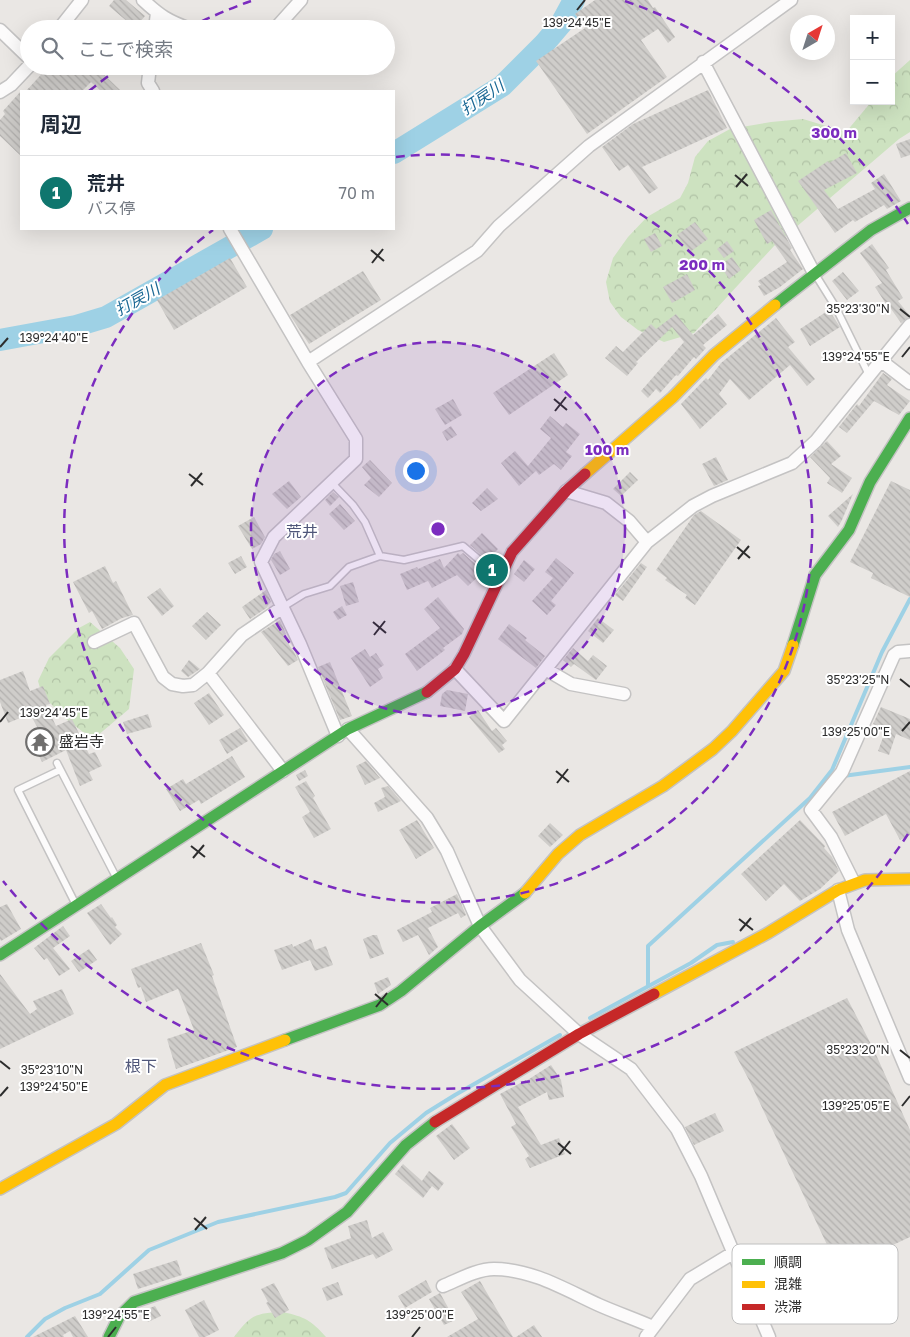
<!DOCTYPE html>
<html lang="ja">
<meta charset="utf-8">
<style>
body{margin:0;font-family:"Golos Text","Noto Sans JP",sans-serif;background:#f6f6f7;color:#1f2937}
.controls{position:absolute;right:15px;top:15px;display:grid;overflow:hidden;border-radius:0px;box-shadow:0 5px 20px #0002}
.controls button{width:45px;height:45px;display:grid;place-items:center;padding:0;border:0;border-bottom:1px solid #e0e1e3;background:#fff;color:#1f2937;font:25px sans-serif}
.compass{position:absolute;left:790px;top:15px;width:45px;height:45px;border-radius:50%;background:#fff;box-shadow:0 5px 20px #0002;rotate:39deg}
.you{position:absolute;left:415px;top:470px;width:18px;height:18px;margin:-12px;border:4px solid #fff;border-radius:50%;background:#1a73e8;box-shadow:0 0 0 8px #1a73e833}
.badge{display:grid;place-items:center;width:32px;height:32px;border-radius:50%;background:#0f766e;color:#fff;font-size:16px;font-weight:700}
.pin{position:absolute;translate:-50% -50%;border:2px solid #fff;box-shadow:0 1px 5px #0006}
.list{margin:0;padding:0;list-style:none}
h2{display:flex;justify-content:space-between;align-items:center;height:65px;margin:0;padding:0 20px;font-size:21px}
h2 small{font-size:16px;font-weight:400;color:#747a83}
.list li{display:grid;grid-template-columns:32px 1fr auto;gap:15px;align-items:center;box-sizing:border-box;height:75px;padding:0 20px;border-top:1px solid #e0e1e3}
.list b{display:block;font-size:19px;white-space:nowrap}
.list p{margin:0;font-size:16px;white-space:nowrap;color:#747a83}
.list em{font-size:16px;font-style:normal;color:#747a83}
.icon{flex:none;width:28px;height:28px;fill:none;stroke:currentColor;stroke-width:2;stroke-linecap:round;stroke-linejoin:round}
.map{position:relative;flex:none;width:910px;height:1337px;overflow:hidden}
.search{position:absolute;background:#fff;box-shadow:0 5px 20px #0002;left:20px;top:20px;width:375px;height:55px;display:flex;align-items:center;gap:12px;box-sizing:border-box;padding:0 18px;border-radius:28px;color:#747a83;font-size:19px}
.panel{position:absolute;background:#fff;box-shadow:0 5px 20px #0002;left:20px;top:90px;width:375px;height:140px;border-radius:0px}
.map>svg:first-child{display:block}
.forest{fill:url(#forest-crowns)}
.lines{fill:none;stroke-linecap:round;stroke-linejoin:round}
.stream{stroke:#9ed1e5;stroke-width:4}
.river{stroke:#9ed1e5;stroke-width:22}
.building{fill:url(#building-back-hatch)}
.lane-casing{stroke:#c4c3c3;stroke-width:9}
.street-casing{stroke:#c4c3c3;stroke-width:15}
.fast-casing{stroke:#c4c3c3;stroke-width:14}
.slow-casing{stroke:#c4c3c3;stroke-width:14}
.jam-casing{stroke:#c4c3c3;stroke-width:14}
.lane{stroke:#fcfbfb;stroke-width:6}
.street{stroke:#fcfbfb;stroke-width:12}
.fast{stroke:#4caf50;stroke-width:11}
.slow{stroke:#ffc107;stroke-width:11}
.jam{stroke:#c62828;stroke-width:11}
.ticks{fill:none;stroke:#2d2d2d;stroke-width:2}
.ring{fill:none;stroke:#7b2cbf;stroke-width:2.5;stroke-dasharray:9 6}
.labels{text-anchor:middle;stroke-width:4;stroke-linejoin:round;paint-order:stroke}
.poi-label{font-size:15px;fill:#2d2d2d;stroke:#fff;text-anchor:start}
.water-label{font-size:16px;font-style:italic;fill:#1a6894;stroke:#fff}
.neighbourhood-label{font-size:16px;fill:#50577a;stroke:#fff}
.key{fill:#fff;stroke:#c0c0c0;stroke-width:1}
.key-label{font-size:14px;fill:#2d2d2d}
.ticks-label{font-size:12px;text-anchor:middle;fill:#2d2d2d;stroke:#fff;stroke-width:4;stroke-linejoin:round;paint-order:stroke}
.centre{fill:#7b2cbf;stroke:#fff;stroke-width:2.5}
.ring-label{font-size:15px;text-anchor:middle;font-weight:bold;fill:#7b2cbf;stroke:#fff;stroke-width:4;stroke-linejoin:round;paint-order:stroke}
</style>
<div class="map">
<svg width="910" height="1337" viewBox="0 0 910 1337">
<defs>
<pattern id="forest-crowns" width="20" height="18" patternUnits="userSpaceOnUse" patternTransform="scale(1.25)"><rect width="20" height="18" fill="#cde2c0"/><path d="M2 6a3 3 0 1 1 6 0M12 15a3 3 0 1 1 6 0" fill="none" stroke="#b0c2a5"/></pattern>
<pattern id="building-back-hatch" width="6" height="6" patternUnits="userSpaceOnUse" patternTransform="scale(1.25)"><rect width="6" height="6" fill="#cfcdca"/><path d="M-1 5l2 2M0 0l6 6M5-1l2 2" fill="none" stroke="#b2b0ae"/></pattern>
</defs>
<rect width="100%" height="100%" fill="#eae7e4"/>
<!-- forest -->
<path class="forest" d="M910,60V132L899,139L774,246L694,333L664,342L638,330L621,317L610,302L606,282L613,258L628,237L647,217L680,198L688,183L695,157L708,141L730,129L771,122L803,119L846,132L872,101H891V77Z
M90,622L120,648L134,669L129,709L97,736L83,732L66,719L42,695L38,681L49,658L79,628Z
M283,1312C305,1317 311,1320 326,1337H234C251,1315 255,1313 283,1312Z"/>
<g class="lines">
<!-- stream -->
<path class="stream" d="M843,776L910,767
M648,986V946L810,798L832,770L882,652L910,599
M590,1018L691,963L717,945L733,942
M27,1337L45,1319L65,1308L100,1294L149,1250L218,1222L335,1197L346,1193L390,1143L426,1113L455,1095L560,1035"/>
<!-- river -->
<path class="river" d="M394,153L502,86L544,44L561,24L574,0
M0,340L76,326L106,317L262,229"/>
</g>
<!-- building -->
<path class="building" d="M114,0H126L145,16L135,28L109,6Z
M595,0H648L653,8L655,7L675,37L668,43L658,29L641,40L667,77L587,134L536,61L585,28L575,14Z
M49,66H95L121,91H101L91,82L82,91H26Z
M708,90L727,128L642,167L658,188L649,194L628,165L619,171L602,147L633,124Z
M21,91V156L0,136V120L5,114L3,111Z
M910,139V155L901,158L896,144Z
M846,153L857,173L824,190L838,209L875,189L871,183L884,174L901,201L887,209L884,205L855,222L853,220L835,233L798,181L828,161L829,163Z
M771,210L792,248L790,250L803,269L780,287L764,296L758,286L761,285L758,281L787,262L772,241L767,244L754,220Z
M695,222L708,239L690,252L677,235Z
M655,233L662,246L651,252L644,239Z
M727,241L734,251L724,258L717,249Z
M872,244L889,268L886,270L903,298L898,301L910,316L901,323L889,306L888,307L875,287L882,283L860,253Z
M732,257L741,270L729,279L720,265Z
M230,258L247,287L174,330L157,300Z
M363,271L381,300L309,344L290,315Z
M843,272L859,291L847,300L832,281Z
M687,274L695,290L672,303L663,287Z
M829,310L840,327L810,346L800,329Z
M676,314L693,335L718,314L727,325L703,345L706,348L696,359L694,357L678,376L676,375L660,393L656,389L648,398L641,391L684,342L672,327L636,362L638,363L627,376L605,358L616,346L623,352L651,324L656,329Z
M776,318L795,342L788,347L815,379L807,386L790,365L749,400L730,379L719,394L727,404L700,429L681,404L706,378L708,380L721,363Z
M554,353L568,375L509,415L493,393Z
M883,373L892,379L887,385L910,401L899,415L874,401L847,433L839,427L857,404L859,406Z
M453,399L462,415L445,425L435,409Z
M550,416L563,427L566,423L580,434L566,452L572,456L561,470L554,464L539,475L536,471L519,486L501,463L515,451L528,466L551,438L540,429Z
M451,426L457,435L447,441L442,432Z
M827,441L841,456L831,464L852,478L842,493L827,483L830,478L810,457Z
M716,457L728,480L714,486L702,464Z
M370,460L392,483L379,497L364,485L371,478L362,467Z
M630,472L638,480L621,496L613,489Z
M289,481L301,497L287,509L272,494Z
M891,481L910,490V597L871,578L873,573L850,562Z
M487,488L498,499L481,511L472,503Z
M333,492L339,497L330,506L325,500Z
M853,494L842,520L838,527L828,516Z
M340,504L355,521L344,530L329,514Z
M701,511L741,540L695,605L685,598L687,595L665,580L667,578L656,570L694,515Z
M254,517L265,537L261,544L252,549L238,526Z
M482,533L498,549L487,560L470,545Z
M280,551L290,569L280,575L271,560L274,554Z
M458,553L460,555L463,553L480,568L476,571L480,575L468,586L457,575L432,588L428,581L407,590L400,574L417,567L418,569L440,559L444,568Z
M241,556L247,567L235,574L228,563Z
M556,558L574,573L551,601L556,605L547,615L532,601L553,578L545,572Z
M524,560L535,569L524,582L514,574Z
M641,563L647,567L623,601L615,595Z
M105,566L113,583L116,581L133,615L122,618L102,629L92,611L89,613L73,582Z
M353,582L359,602L346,606L340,586Z
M160,588L174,606L162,616L147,597Z
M266,590L271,602L267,606L268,607L250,619L242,607Z
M438,597L464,629L462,634L443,648L445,650L417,671L405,654L440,628L424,609Z
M342,606L347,615L338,620L333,612Z
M207,612L221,625L206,640L192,626Z
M598,618L614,630L603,643L588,631Z
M280,620L286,634L283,636L294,652L298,660L288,666L261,632Z
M509,624L527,638L525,640L545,656L536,668L498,639Z
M573,648L588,661L593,655L607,666L596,680L574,664L571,667L563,660Z
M365,649L370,657L376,653L384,665L378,669L383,678L370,687L351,658Z
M189,660L200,669L188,677L181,671Z
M330,662L352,716L340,720L318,667Z
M23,671L30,691L43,686L50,704L46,705L56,726L72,719L89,754L95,752L102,766L89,772L93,780L80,786L66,750L42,762L31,739L41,734L30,714L8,723L0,702V680Z
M447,690L468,694L465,711L440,706L442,694Z
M209,693L224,715L209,725L194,703Z
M881,707L910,719V740L896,734L889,755L878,751L886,729L873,724Z
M478,710L492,731L496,728L507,741L502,745L505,749L499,753L469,717Z
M148,714L152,727L127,734L123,722Z
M240,728L248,741L227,754L219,740Z
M232,756L245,777L201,804L199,800L180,811L166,789L183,779L186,784Z
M366,761L380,778L365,785L356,766Z
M305,770L308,776L299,781L296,775Z
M910,771V835L900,840L886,814L845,836L832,812Z
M306,781L315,796L313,798L331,829L314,838L302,817L310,812L295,787Z
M388,786L401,801L378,812L374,803L385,797L381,788Z
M417,820L434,848L416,859L399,830Z
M800,820L825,846L824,848L832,857L839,871L820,889L800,901L784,884L766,901L741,874Z
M550,823L563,835L550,847L538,836Z
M457,894L466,915L461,918L458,913L428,928L438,947L429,955L418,935L403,942L397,930L432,912L430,908Z
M7,904L21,929L1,941L0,939V907Z
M101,904L111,918L112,917L117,925L115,927L122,934L110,945L87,913Z
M63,926L70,936L53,948L70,969L59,976L47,958L44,960L34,948Z
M373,935H377L384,954L370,959L363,939Z
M311,939L315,950L326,946L333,965L315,971L310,960L282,970L274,950L292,944L293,947Z
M201,943L214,975L212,976L237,1047L176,1069L167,1039L194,1030L178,989L146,1002L141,987L138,988L131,969Z
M89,949L97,960L79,972L71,961Z
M0,974L30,1014L37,1009L33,1001L62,989L74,1014L0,1049Z
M388,977L391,985L378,994L374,983Z
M847,998L873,1048L910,1130V1237L839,1270L749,1080L734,1052Z
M551,1065L561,1080L564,1097L549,1100L547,1092L518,1107L541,1145L559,1138L565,1154L530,1168L525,1159L529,1156L511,1127L516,1124L500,1094L526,1080V1081Z
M715,1113L724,1131L694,1145L685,1127Z
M452,1124L470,1148L454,1160L436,1136Z
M403,1164L422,1181L429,1171L444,1183L438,1191L432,1186L423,1198L395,1174Z
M367,1220L372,1238L383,1232L393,1250L376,1259L373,1254L332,1269L324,1248L351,1238L348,1226Z
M177,1260L182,1275L138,1289L133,1274Z
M426,1280L432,1292L405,1308L398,1296Z
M480,1281L513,1337H447L478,1319L461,1292Z
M338,1282L343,1295L327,1301L322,1288Z
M274,1283L289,1310L275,1318L266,1303L268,1302L261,1289Z
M440,1293L455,1320L444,1325L429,1299Z
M204,1300L219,1330L205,1337H199L185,1310Z
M155,1306L161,1316L148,1322L142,1311Z
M75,1316L88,1337H73L70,1331L63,1335L64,1337H33Z
M534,1325L542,1337H516Z"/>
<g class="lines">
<defs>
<path id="lane" d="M815,274L835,306L869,375
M332,483L353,505L365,522L380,556L404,560L463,546L483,563L489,574L496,579
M283,607L304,594L330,586L349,567L380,556
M57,763L116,877
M60,770L18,790L76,905"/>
<path id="street" d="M143,0C160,16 168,21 190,29
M59,29L82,0
M155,29L157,13
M275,29L301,0
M0,30L29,58
M703,62L814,273
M150,66L148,83L153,91
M0,92L11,85L29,66
M230,229L308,362L356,439V459L274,537L261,562L300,644L338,736
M880,360L910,383
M308,362L477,251L499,226L589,146L791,0
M566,491L606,503L629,521L647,542
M94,642L134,623L163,677L172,684L183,686L193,685L208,673L242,635L283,607
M455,669L504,721L647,542L693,506L712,496L792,463L816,441L910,325
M547,670L571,684L624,694
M208,673L283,771
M348,729L427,818L447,851L480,926L520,980L579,1034L631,1069L677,1129L701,1176L769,1337
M854,883L831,837L811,810L842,772L894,655L898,652L910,651
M838,890L848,930L910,1078
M443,1286C458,1280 477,1269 494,1269C532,1269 566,1290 599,1305C617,1313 635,1319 653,1327
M646,1337L690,1279L733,1253"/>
<path id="fast" d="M775,305L871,230L910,208
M793,645L815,575L849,530L870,482L910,418
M0,955L348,729L427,692
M285,1040L380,1005L401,991L480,926L525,893
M109,1337L119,1317L134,1302L282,1253L308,1240L347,1212L406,1145L435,1122"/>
<path id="slow" d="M585,474L673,397L714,355L775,305
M525,893L558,854L580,835L663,786L713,749L732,731L784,671L793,645
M654,994L768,933L838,890L865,880L910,879
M0,1189L116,1124L165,1085L285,1040"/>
<path id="jam" d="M427,692L455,669L464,654L512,552L566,491L585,474
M435,1122L579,1034L654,994"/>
</defs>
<!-- lane casing -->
<use href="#lane" class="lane-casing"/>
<!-- street casing -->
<use href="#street" class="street-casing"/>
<!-- fast casing -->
<use href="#fast" class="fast-casing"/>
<!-- slow casing -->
<use href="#slow" class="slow-casing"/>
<!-- jam casing -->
<use href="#jam" class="jam-casing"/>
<!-- lane -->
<use href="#lane" class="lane"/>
<!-- street -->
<use href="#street" class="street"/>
<!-- fast -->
<use href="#fast" class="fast"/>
<!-- slow -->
<use href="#slow" class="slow"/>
<!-- jam -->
<use href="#jam" class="jam"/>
</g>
<!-- ticks -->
<path class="ticks" d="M577,10L585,0M735,175L748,186M736,187L747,174M371,250L384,261M372,263L383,249M900,309L910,317M0,347L8,338M902,357L910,347M554,399L567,410M555,411L566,397M189,474L203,485M191,486L202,473M737,547L750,558M738,559L749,546M373,622L386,633M374,635L385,621M900,679L910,687M0,722L8,712M902,731L910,722M556,771L569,782M557,783L568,769M191,846L205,857M193,858L204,845M739,919L753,930M740,931L751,918M375,994L388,1005M376,1007L387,993M900,1050L910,1058M0,1061L10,1069M0,1096L8,1087M902,1106L910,1096M558,1143L571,1154M559,1155L570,1141M194,1218L207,1229M195,1230L206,1217M108,1337L116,1327M412,1337L420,1327"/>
<!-- distance rings -->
<circle cx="438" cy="529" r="187" fill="#7b2cbf" fill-opacity=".12"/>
<g class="ring">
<circle cx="438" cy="529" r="187"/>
<path d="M396 157A374 374 0 1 1 213 230"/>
<path d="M908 834A560 560 0 0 1 3 881M89 91A560 560 0 0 1 121 67M188 28A560 560 0 0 1 251 1M625 1A560 560 0 0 1 908 224"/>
</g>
<!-- icons -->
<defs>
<symbol id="temple-ring" viewBox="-11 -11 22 22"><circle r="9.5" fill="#fff" stroke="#6f6e6d" stroke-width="1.5"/><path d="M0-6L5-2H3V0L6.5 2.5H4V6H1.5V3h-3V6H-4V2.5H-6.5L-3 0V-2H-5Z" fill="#6f6e6d"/></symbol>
</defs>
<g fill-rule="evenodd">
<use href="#temple-ring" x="24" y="726" width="32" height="32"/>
</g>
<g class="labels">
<!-- poi labels -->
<g class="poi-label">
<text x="59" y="747">盛岩寺</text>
</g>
<!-- water labels -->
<g class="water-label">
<text transform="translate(482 97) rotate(-34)" y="6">打戻川</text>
<text transform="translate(137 299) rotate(-29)" y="6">打戻川</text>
</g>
<!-- neighbourhood labels -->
<g class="neighbourhood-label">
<text x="302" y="537">荒井</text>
<text x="141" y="1072">根下</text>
</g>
</g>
<!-- legend -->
<rect x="732" y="1244" width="166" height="80" rx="8" class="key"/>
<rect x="742" y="1259" width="23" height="6" fill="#4caf50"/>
<rect x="742" y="1281" width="23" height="7" fill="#ffc107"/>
<rect x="742" y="1304" width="23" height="6" fill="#c62828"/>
<g class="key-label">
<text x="774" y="1267">順調</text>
<text x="774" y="1289">混雑</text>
<text x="774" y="1312">渋滞</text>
</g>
<g class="ticks-label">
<text x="577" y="27">139°24'45"E</text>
<text x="858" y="313">35°23'30"N</text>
<text x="54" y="342">139°24'40"E</text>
<text x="856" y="361">139°24'55"E</text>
<text x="858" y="684">35°23'25"N</text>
<text x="54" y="717">139°24'45"E</text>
<text x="856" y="736">139°25'00"E</text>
<text x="858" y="1054">35°23'20"N</text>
<text x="52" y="1074">35°23'10"N</text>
<text x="54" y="1091">139°24'50"E</text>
<text x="856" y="1110">139°25'05"E</text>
<text x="116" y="1319">139°24'55"E</text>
<text x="420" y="1319">139°25'00"E</text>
</g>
<circle cx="438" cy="529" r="8" class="centre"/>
<g class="ring-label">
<text x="834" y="138">300 m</text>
<text x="702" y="270">200 m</text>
<text x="607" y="455">100 m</text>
</g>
</svg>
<div class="controls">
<button>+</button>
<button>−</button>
</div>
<svg class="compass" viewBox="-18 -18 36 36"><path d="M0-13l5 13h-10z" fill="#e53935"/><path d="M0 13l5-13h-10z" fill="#747a83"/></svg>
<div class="you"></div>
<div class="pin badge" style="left:492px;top:570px">1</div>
<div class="search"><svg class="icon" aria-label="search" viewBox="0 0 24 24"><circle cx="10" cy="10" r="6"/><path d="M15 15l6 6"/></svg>ここで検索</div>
<section class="panel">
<h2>周辺<small></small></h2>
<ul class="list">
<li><span class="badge">1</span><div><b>荒井</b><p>バス停</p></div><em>70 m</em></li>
</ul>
</section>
</div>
